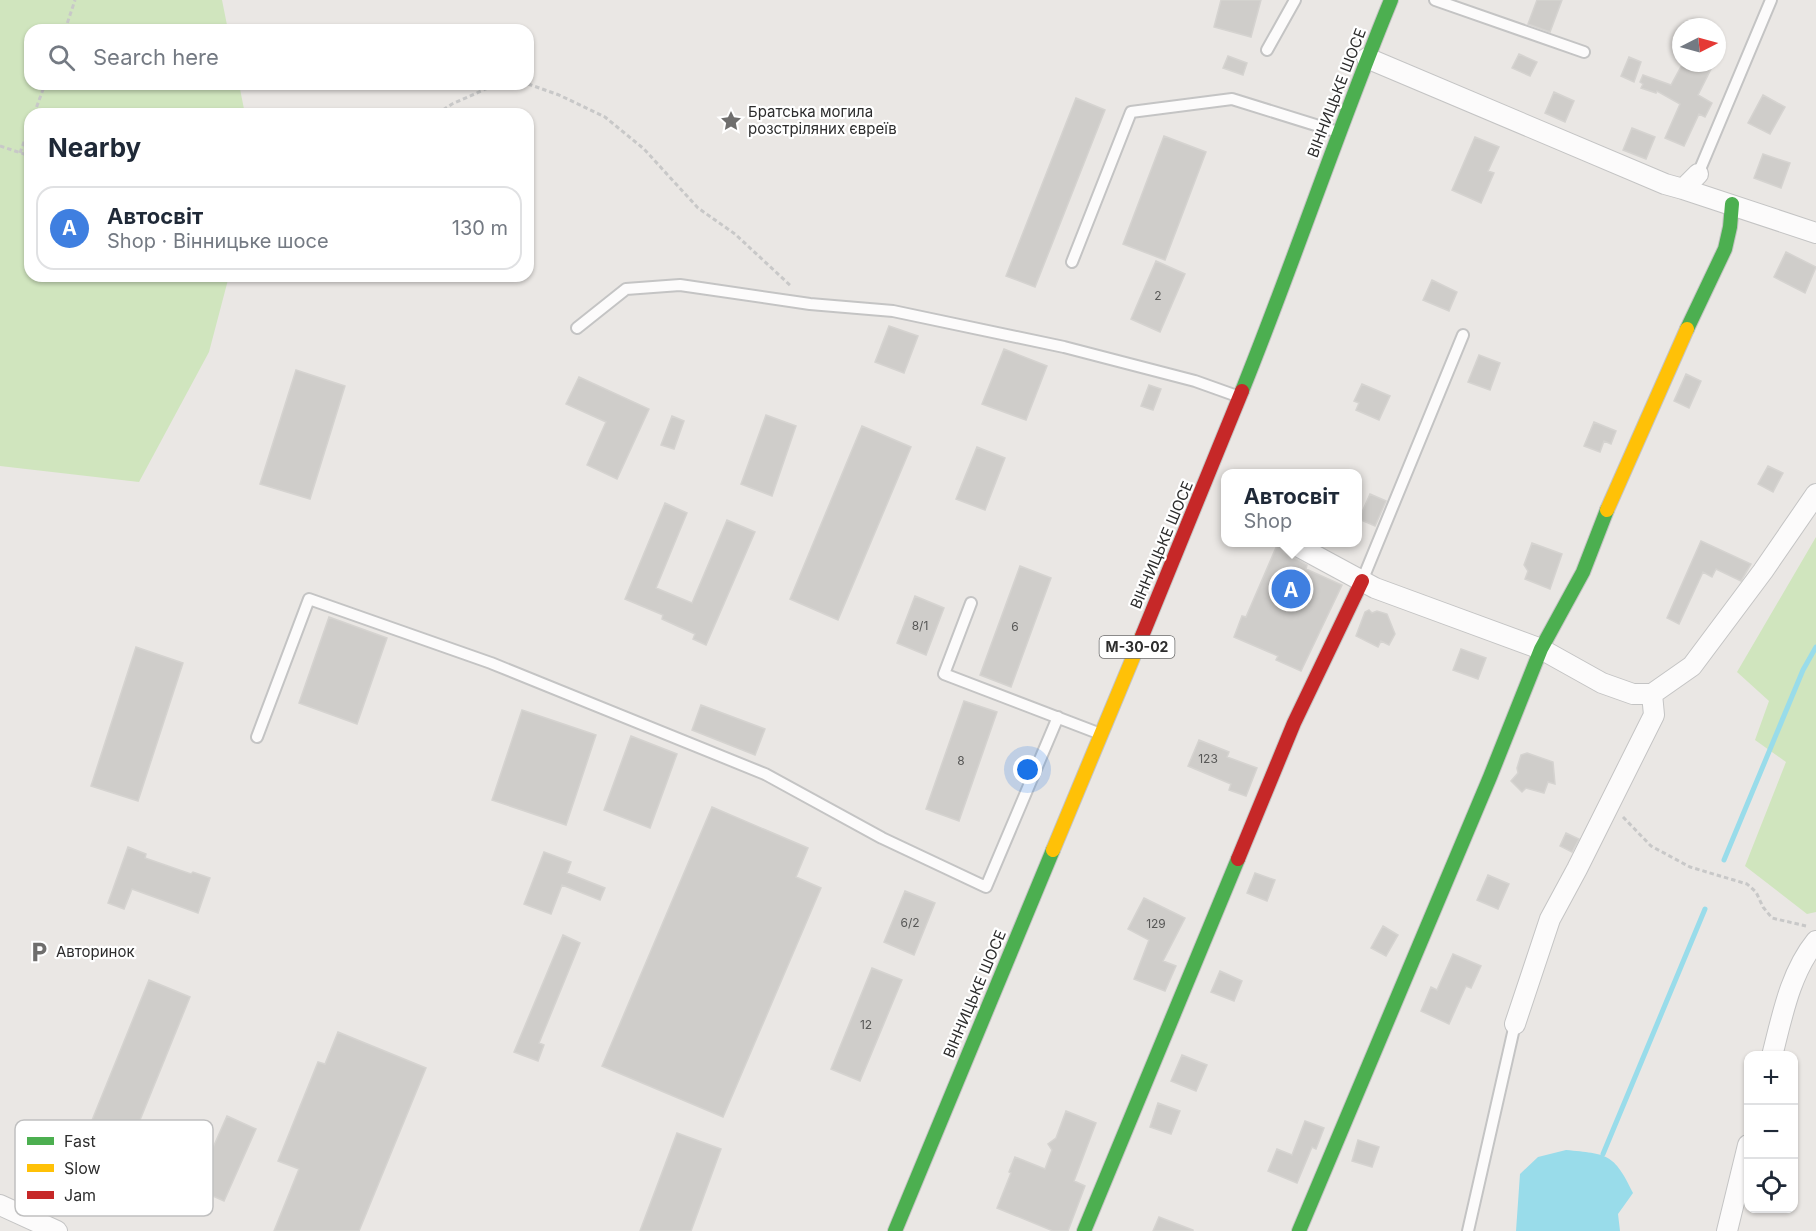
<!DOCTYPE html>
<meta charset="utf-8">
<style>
body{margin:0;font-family:Inter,sans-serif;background:#f6f6f7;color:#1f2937}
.controls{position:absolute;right:18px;bottom:18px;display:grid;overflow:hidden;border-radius:12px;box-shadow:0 2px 4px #0004}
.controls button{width:54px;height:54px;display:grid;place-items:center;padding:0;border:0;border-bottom:2px solid #e0e1e3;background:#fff;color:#1f2937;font:30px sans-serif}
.compass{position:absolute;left:1672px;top:18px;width:54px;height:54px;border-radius:50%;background:#fff;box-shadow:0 2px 4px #0004;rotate:84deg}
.you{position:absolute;left:1028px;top:770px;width:21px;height:21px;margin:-15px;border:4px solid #fff;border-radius:50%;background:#1a73e8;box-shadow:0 0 0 9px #1a73e833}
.badge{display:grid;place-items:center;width:39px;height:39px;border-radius:50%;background:#6f6e6d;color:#fff;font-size:20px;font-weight:700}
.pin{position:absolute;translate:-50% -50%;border:3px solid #fff;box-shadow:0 2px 6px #0006}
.popup{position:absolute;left:1221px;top:469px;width:141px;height:78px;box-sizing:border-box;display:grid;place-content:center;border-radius:12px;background:#fff;filter:drop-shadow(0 2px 4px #0005);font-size:20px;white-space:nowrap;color:#747a83}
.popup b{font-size:22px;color:#1f2937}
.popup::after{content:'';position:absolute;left:50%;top:100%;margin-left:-12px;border:12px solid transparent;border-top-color:#fff}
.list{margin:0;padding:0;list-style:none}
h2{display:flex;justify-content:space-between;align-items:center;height:78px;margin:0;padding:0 24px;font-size:26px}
h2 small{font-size:20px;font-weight:400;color:#747a83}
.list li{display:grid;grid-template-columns:39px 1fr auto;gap:18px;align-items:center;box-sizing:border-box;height:84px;margin:0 12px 12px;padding:0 12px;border:2px solid #e0e1e3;border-radius:18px}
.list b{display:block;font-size:22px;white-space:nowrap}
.list p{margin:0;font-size:20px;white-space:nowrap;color:#747a83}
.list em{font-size:20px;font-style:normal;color:#747a83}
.icon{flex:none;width:33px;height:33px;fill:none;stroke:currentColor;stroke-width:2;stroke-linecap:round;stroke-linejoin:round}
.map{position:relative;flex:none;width:1816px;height:1231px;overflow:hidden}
.search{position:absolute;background:#fff;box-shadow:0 2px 4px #0004;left:24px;top:24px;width:510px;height:66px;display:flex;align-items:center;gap:15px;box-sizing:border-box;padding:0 21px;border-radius:18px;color:#747a83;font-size:22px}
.panel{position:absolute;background:#fff;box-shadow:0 2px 4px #0004;left:24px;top:108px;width:510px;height:174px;border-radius:18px}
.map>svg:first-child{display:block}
.green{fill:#d0e5be}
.water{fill:#99dcea}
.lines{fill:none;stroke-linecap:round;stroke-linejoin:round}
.stream{stroke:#99dcea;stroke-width:5}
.building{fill:#cfcdca;stroke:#d5d3d0;stroke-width:1.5}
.lane-casing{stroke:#c4c4c4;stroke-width:14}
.street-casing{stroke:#c4c4c4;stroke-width:22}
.fast-casing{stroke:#c4c4c4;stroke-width:16}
.slow-casing{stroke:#c4c4c4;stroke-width:16}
.jam-casing{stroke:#c4c4c4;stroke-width:16}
.path{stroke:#c8c8c8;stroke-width:3;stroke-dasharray:4.5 3;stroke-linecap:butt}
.lane{stroke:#fcfbfb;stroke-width:10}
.street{stroke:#fcfbfb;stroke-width:20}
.fast{stroke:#4caf50;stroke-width:14}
.slow{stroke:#ffc107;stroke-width:14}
.jam{stroke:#c62828;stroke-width:14}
.labels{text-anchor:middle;stroke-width:4.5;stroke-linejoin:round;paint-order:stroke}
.number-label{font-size:12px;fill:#575756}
.shield{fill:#fff;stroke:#6c6c6c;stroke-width:1.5}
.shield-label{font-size:14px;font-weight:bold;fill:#2d2d2d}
.street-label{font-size:15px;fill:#2d2d2d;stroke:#fff}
.poi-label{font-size:15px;fill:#2d2d2d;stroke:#fff;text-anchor:start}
.key{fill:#fff;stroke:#c0c0c0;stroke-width:1.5}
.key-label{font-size:16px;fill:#2d2d2d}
</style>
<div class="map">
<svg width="1816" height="1231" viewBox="0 0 1816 1231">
<rect width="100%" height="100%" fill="#eae7e4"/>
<!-- green -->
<path class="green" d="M0,0H222L228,30H30V84H239L245,114H30V276H229L209,352L139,482L0,466Z
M1816,537V912L1807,914L1745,866L1786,762L1755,740L1769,701L1737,672Z"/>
<!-- water -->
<path class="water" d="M1566,1150C1607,1154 1614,1153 1633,1193L1618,1214L1620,1231H1516L1520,1174L1538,1157Z"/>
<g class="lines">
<!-- stream -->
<path class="stream" d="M1724,860L1803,670L1816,647
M1603,1154L1705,909"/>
</g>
<!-- building -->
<path class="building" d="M1221,0H1261L1251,37L1214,27Z
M1537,0H1562L1550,32L1528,24Z
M1519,54L1537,62L1530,76L1512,68Z
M1228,56L1247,63L1243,75L1223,68Z
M1629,57L1641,62L1634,82L1621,76Z
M1683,63H1699L1711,69L1698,95L1712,103L1705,117L1699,114L1684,146L1665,138L1680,104L1657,91L1656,93L1641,88L1643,84L1640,82L1643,75L1671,85Z
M1554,92L1574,101L1565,122L1545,113Z
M1763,95L1785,107L1770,134L1748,123Z
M1076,98L1105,110L1035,287L1006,276Z
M1632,128L1655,137L1646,159L1623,150Z
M1164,136L1206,152L1165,260L1123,244Z
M1475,137L1499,147L1488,171L1494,173L1481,203L1452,190Z
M1763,154L1790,163L1781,188L1754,178Z
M1786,252L1816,267L1805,293L1774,277Z
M1156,261L1185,274L1160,332L1131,319Z
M1432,280L1457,292L1449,311L1423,300Z
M889,326L918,336L904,373L875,362Z
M1004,349L1047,366L1026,420L982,404Z
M1479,355L1500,363L1490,390L1468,382Z
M296,370L345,386L310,499L260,484Z
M1686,374L1701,381L1689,408L1674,401Z
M579,377L649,409L617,479L587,465L606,422L566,404Z
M1362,384L1390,396L1379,420L1356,410L1359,403L1354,401Z
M1149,385L1161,389L1153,410L1141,406Z
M766,415L796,426L772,496L741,484Z
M672,416L684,421L674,449L661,445Z
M1594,422L1616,431L1611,444L1604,441L1600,452L1584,446Z
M862,426L911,447L838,620L790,599Z
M977,447L1005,458L985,510L956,499Z
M1768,466L1783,473L1773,492L1758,484Z
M1370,494L1386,501L1375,526L1359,519Z
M665,503L687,513L656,588L692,603L727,520L755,532L706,645L693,639L695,634L662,619L663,615L625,599Z
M1701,541L1751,564L1741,581L1716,569L1712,577L1703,572L1679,624L1667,618Z
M1278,543L1284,552L1307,565L1306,569L1342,585L1301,671L1276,660L1278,656L1234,637L1242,616L1246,617Z
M1532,543L1562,554L1550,589L1525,579L1528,571L1524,565Z
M1020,566L1051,578L1011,687L980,675Z
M915,596L944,608L926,655L897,643Z
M1369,610L1372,613L1377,611L1387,614L1395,634L1389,645L1381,641L1378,647L1356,636L1365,612Z
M329,617L387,638L357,724L299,703Z
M136,647L183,663L138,801L91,786Z
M1461,649L1486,658L1478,679L1453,670Z
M964,701L997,712L959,821L926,809Z
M701,705L765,729L755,755L692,730Z
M522,710L596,735L566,825L492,800Z
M631,736L677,754L650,828L604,810Z
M1199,740L1229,752L1227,757L1257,768L1246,796L1229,790L1231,784L1188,766Z
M1527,753L1553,762L1555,784L1548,782L1544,793L1526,788L1522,792L1511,781L1518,773L1517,768L1521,755Z
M712,807L808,848L796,877L821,888L723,1117L602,1066Z
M1566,833L1579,839L1572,852L1560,846Z
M128,847L146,854L145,858L191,874L193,872L210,878L198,913L132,889L124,909L108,903Z
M544,852L571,862L567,873L605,888L600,900L562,885L551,914L524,904Z
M1255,873L1275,880L1267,901L1247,893Z
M1488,875L1509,884L1498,909L1477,900Z
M905,891L935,903L914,955L884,942Z
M1144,898L1185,918L1163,961L1176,966L1165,991L1134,979L1149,940L1128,929Z
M1383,926L1398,935L1386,956L1371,948Z
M563,935L580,943L539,1043L544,1045L538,1061L514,1052Z
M1453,954L1481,966L1471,988L1466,986L1449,1024L1421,1011L1431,987L1437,990Z
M872,968L902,980L860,1081L831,1069Z
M1220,971L1242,981L1234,1001L1211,992Z
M149,980L190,997L103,1211L62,1194Z
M338,1032L426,1068L359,1231H274L299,1169L278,1161L318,1062L325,1064Z
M1182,1055L1207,1065L1196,1091L1171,1081Z
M1158,1103L1180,1111L1171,1134L1150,1127Z
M1066,1111L1096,1123L1074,1181L1085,1186L1068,1231H1053L997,1208L1011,1173L1009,1172L1015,1157L1045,1169L1052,1150L1048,1144L1056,1138Z
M227,1116L256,1129L224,1201L195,1188Z
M1305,1121L1324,1128L1316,1149L1312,1147L1297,1183L1268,1171L1277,1149L1292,1155Z
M677,1133L721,1149L691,1231H640Z
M1358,1140L1379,1147L1372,1167L1352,1161Z
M1159,1217L1193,1230V1231H1153Z"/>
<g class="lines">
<defs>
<path id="lane" d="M1435,0L1584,52
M1267,50L1295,0
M1698,174L1771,0
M1072,262L1131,112L1232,99L1338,132
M577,328L626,289L680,285L810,304L893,311L1064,347L1195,381L1237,396
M1362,581L1463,335
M971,603L944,674L1098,733
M257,737L309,599L491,663L765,774L882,838L986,887L1058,717
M1468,1231L1515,1024"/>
<path id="street" d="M1367,58L1665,184L1683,189L1698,174
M1683,189L1816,233
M1290,542L1375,588L1541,649L1602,683L1633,694H1652L1692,666L1763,571L1816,494
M1515,1024L1550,919L1577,869L1654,715L1652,694
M1772,1056C1782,1017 1790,973 1816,941
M0,1205L57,1231
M1727,1231L1748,1145"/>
<path id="fast" d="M1687,329L1725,249L1730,227L1732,204
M1242,391C1294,262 1338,129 1391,0
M895,1231L1053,850
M1084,1231L1238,859
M1299,1231L1490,777L1541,649L1583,572L1607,510"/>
<path id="slow" d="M1607,510L1687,329
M1053,850L1142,636"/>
<path id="jam" d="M1142,636L1242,391
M1238,859L1294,723L1362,581"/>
</defs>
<!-- lane casing -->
<use href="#lane" class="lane-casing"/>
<!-- street casing -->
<use href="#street" class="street-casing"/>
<!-- fast casing -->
<use href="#fast" class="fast-casing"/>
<!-- slow casing -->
<use href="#slow" class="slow-casing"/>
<!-- jam casing -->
<use href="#jam" class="jam-casing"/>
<!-- path -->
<path class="path" d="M65,30L75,0
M528,84L559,95L605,117L644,149L698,208L735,234L792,287
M34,114L45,84
M437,114L452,104L497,84
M0,146L30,156
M20,153L30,125
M1623,817L1651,846L1690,867L1747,884L1756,892L1763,907L1772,918L1806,926"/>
<!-- lane -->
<use href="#lane" class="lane"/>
<!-- street -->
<use href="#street" class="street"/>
<!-- fast -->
<use href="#fast" class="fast"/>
<!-- slow -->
<use href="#slow" class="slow"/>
<!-- jam -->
<use href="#jam" class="jam"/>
</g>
<!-- icons -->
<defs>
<symbol id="sight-bare" viewBox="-9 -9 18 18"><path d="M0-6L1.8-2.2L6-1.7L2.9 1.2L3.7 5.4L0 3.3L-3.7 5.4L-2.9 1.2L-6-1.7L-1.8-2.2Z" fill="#6f6e6d" stroke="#fff" stroke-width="2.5" paint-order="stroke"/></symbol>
<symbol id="parking-bare" viewBox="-9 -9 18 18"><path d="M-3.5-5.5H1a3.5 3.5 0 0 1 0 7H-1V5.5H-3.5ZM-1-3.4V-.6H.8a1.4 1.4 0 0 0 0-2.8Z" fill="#6f6e6d" stroke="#fff" stroke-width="2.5" paint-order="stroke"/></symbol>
</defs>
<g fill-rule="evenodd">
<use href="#sight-bare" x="716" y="106" width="30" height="30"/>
<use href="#parking-bare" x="24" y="937" width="30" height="30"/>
</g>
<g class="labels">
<!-- number labels -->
<g class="number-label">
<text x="1158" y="300">2</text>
<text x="920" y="630">8/1</text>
<text x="1015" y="631">6</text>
<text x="1208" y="763">123</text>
<text x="961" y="765">8</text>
<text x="910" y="927">6/2</text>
<text x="1156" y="928">129</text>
<text x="866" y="1029">12</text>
</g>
<!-- shield labels -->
<rect class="shield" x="1099.5" y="636" width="75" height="22" rx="4.5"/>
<g class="shield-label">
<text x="1137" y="652">М-30-02</text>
</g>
<!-- street labels -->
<g class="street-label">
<text transform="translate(1337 93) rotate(-69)" y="5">ВІННИЦЬКЕ ШОСЕ</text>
<text transform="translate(1162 545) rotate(-67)" y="5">ВІННИЦЬКЕ ШОСЕ</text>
<text transform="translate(975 994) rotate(-67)" y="5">ВІННИЦЬКЕ ШОСЕ</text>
</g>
<!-- poi labels -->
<g class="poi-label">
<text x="748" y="117">Братська могила<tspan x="748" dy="17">розстріляних євреїв</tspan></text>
<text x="56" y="957">Авторинок</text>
</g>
</g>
<!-- legend -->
<rect x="15" y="1120" width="198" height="96" rx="9" class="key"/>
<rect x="27" y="1137" width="27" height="8" fill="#4caf50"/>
<rect x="27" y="1164" width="27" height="8" fill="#ffc107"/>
<rect x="27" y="1191" width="27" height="8" fill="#c62828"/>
<g class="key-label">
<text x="64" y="1147">Fast</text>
<text x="64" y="1174">Slow</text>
<text x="64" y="1201">Jam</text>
</g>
</svg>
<div class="controls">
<button>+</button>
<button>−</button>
<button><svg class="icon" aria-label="locate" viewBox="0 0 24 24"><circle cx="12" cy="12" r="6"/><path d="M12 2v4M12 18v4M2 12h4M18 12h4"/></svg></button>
</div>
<svg class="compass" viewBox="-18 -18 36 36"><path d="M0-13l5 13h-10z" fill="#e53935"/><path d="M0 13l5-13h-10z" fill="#747a83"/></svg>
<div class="you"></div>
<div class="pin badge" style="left:1291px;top:589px;background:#3f7fe0">A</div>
<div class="popup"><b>Автосвіт</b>Shop</div>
<div class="search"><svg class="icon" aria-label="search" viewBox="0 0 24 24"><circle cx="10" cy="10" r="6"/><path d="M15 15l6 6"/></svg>Search here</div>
<section class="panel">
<h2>Nearby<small></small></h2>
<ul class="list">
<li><span class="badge" style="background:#3f7fe0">A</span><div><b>Автосвіт</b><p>Shop · Вінницьке шосе</p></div><em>130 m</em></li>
</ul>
</section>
</div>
